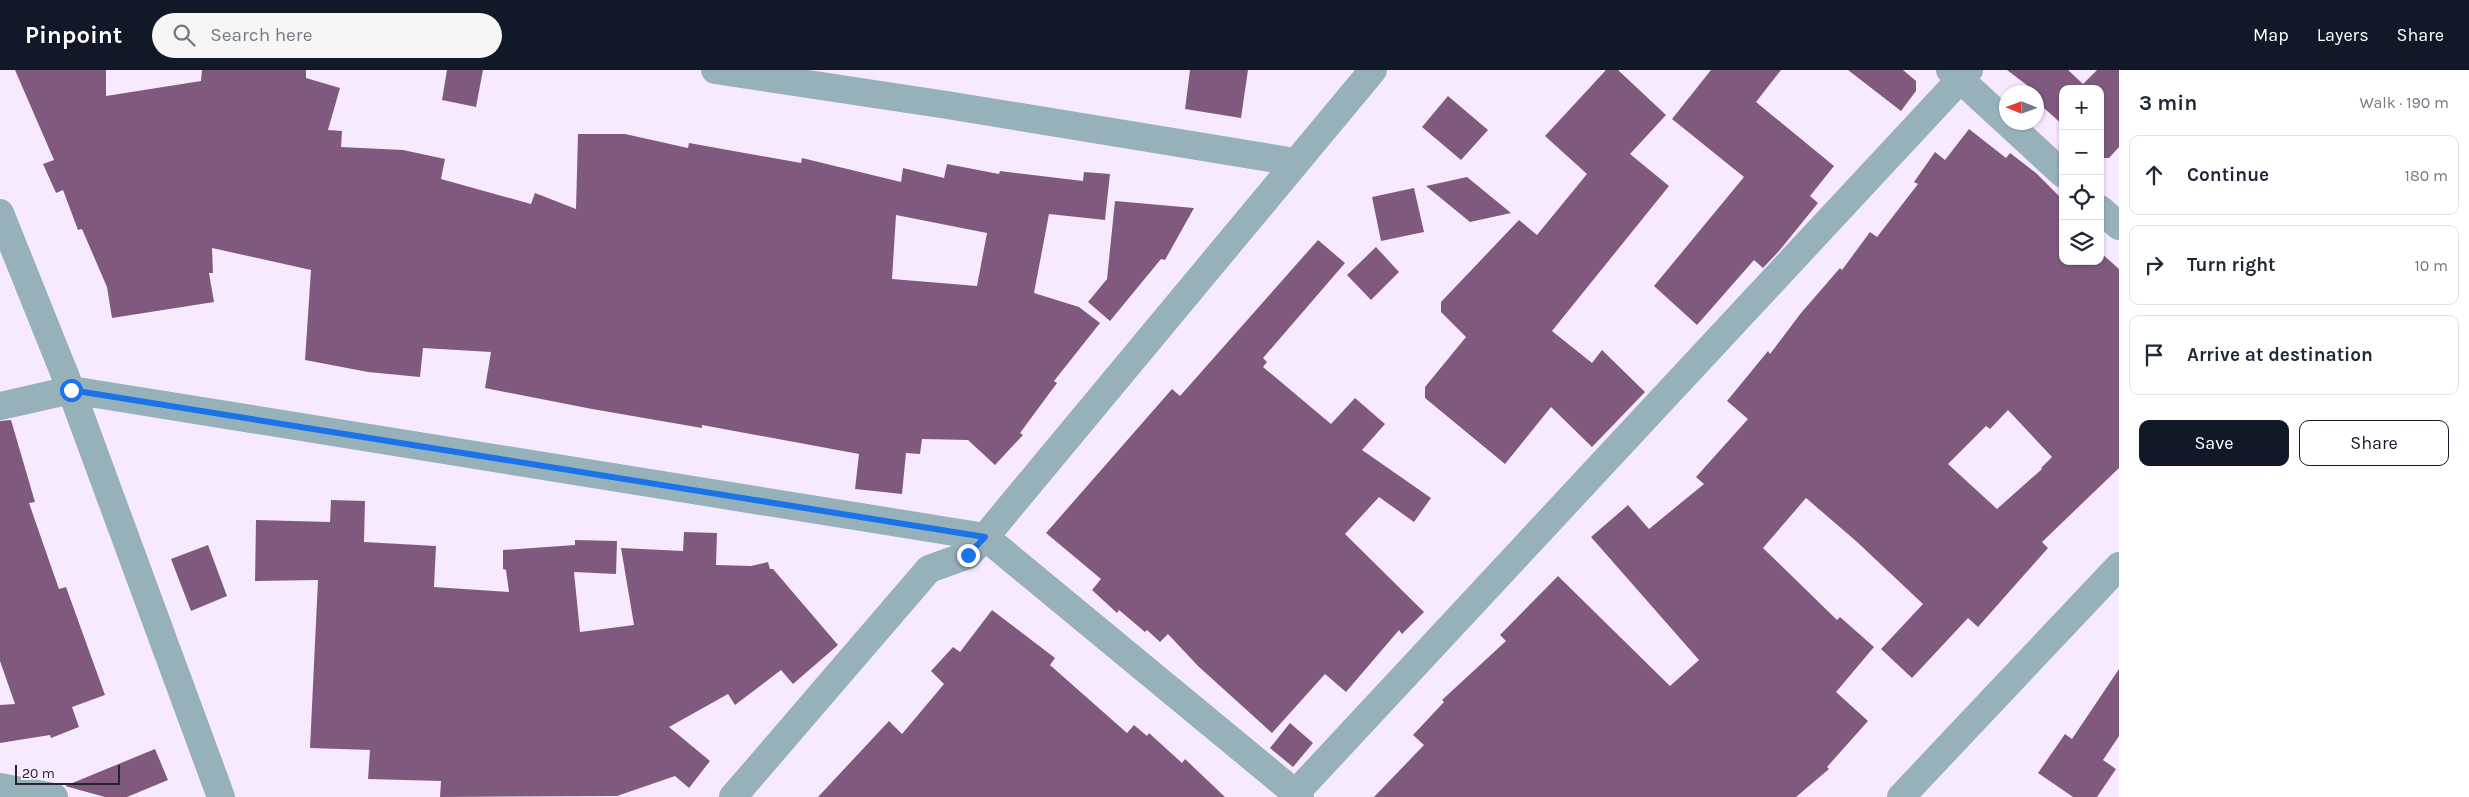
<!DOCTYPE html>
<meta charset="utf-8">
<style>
body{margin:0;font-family:Karla,sans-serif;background:#f6f6f7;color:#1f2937}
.controls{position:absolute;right:15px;top:15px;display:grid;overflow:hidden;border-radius:10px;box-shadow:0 1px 4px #0004}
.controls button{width:45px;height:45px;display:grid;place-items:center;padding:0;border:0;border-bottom:1px solid #e0e1e3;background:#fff;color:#1f2937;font:25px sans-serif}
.compass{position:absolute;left:1999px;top:15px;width:45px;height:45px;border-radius:50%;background:#fff;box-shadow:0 1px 4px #0004;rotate:271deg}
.scale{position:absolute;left:15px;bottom:12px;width:105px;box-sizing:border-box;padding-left:5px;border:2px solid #29222b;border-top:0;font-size:14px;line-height:18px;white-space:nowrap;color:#29222b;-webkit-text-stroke:4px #f8eafe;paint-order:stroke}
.stop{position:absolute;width:15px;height:15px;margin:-11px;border:4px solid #1a73e8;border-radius:50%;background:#fff}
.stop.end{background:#1a73e8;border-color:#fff;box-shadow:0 1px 5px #0008}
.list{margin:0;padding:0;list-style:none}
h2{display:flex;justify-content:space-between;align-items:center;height:65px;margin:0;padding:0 20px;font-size:21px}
h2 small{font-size:16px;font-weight:400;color:#747a83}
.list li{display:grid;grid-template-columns:32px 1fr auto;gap:15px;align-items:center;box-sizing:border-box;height:80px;margin:0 10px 10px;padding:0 10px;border:1px solid #e0e1e3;border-radius:10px}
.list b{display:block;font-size:19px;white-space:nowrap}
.list em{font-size:16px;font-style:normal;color:#747a83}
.actions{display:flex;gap:10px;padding:15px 20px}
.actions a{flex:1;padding:11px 0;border:1px solid #111827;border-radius:10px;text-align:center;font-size:18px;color:#111827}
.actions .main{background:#111827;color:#fff}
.icon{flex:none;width:28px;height:28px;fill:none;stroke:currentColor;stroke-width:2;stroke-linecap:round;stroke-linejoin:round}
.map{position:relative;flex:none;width:2119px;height:727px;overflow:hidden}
header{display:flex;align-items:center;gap:30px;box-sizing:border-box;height:70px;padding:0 25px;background:#111827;color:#fff}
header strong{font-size:24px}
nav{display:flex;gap:28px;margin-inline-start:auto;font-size:18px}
.search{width:350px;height:45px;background:#f6f6f7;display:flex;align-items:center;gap:12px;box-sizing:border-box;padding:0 18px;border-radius:28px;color:#747a83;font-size:19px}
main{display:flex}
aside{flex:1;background:#fff}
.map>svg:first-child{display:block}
.building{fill:#805a7e;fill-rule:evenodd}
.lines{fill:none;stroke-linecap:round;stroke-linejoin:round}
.minor{stroke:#97b1bb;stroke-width:28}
.route{stroke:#1a73e8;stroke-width:6}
</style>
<header>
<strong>Pinpoint</strong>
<div class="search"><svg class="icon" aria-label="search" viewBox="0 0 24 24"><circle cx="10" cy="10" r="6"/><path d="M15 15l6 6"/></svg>Search here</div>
<nav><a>Map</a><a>Layers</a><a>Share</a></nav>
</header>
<main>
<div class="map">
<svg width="2119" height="727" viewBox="0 0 2119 727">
<rect width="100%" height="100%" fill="#f8eafe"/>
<!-- building -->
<path class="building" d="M15,0H106V26L201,11L202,0H306V8L340,18L328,60L342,61L341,77L403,80L445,89L441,109L531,134L535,123L576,139L578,64H625L688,78L689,73L801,93L802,88L901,112L903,98L944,108L947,94L999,104L1000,101L1083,111L1084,102L1110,104L1105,150L1049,144L1034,223L1079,237L1100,253L1054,311L1057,313L1020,363L1023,365L995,395L968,370L922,369L920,384L906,383L902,424L855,419L859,384L702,355V358L592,339L485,318L491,282L423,278L420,307L368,302L305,290L311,200L212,178L213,203H209L214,232L112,248L107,217L82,159L78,160L63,120L56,123L43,94L54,90ZM896,145L987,163L977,216L892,209Z
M447,0H483L476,37L442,30Z
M1190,0H1248L1241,48L1185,39Z
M1606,0H1618L1666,45L1630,84L1669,116L1552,261L1592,293L1602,280L1645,322L1592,377L1551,337L1505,394L1425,328V317L1466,267L1441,242V232L1519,150L1537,165L1587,104L1545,66Z
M1711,0H1781L1756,32L1834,96L1810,126L1818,133L1779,181L1763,198L1754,190L1697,255L1654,216L1744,107L1672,49Z
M1848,0H1903L1916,11V21L1901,41Z
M2007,0H2068L2083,14L2097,0H2119V77L2109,88H2100V19H2063V55L2036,31V22Z
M1448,26L1488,60L1461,90L1422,57Z
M1969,59L2006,88L2010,83L2036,103L2063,130V191H2100V182L2119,199V398L2042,472L2048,478L1978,557L1968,548L1912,608L1881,579L1923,534L1856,471L1806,428L1763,478L1837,550L1840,547L1874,577L1836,622L1868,651L1827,697L1829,699L1796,727H1374L1424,675L1413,665L1444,632L1442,630L1506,571L1500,565L1558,506L1670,616L1699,590L1591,467L1628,435L1649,459L1704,414L1696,407L1748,349L1727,331L1768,281L1770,284L1801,243L1840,198L1842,200L1870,162L1877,167L1918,114L1914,112L1935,82L1945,90ZM2008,340L2052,387L2041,398L2042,399L1997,439L1948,394L1986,356L1990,359Z
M1467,107L1511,143L1470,152L1426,116Z
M1414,118L1424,162L1381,171L1372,127Z
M1115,131L1194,138L1165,190L1161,189L1110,251L1088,232L1107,209Z
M1318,170L1345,193L1263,288L1267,292L1263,297L1331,354L1355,328L1385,354L1362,380L1431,428L1414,452L1379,427L1345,464L1424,542L1402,564L1399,560L1346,622L1325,604L1272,663L1198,596L1168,564L1160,572L1147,560L1145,562L1119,540L1117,543L1092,520L1101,509L1046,463L1172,319L1180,326Z
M1376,177L1399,202L1371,230L1347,205Z
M11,350L35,432L29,433L53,502L59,519L66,517L105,625L72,637L79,657L51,668L50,665L0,673V635L15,634L0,591V351Z
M331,430L365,431L364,472L436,476L434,517L509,522L506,500L503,499V480L575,475V470L617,471L616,504L574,502L580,562L634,555L621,478L683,481L684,462L717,463L716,495L751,496L768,492L770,499H773L838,575L793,614L781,600L735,635L728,624L669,657L710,691L689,718L675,706L617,726L440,727L441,711L368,709L370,680L310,678L318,510L255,511L256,450L330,452Z
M208,475L227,526L191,541L171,489Z
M992,540L1055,588L1050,595L1127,663L1134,655L1147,666L1149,663L1182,693L1185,689L1225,727H818L889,651L902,664L944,614L931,601L953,577L960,582Z
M2119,599V666L2103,690L2116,699L2097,727H2073L2038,703L2065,664L2072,669Z
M1290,653L1313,673L1293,697L1270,678Z
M155,679L168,710L127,727H105L65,716Z"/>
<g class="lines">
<!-- minor -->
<path class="minor" d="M715,0L947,35L1295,92
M1950,0L2063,104
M2100,139L2119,156
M0,143L71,320L221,727
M0,336L71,320L985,467L1373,0
M0,717L54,727
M733,727L929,499L968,485L985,467L1300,727
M1292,727L1969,0
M1901,727L2119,496"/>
</g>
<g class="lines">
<!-- route -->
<path class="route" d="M71,320L985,467L968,485"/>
</g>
</svg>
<div class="controls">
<button>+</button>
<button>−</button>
<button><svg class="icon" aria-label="locate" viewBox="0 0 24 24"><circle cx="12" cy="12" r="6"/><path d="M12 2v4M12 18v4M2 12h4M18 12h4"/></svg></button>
<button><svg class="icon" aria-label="layers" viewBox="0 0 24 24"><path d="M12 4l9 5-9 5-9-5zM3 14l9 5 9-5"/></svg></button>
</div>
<svg class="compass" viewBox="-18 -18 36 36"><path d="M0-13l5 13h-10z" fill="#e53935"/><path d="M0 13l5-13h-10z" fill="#747a83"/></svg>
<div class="scale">20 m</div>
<div class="stop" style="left:71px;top:320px"></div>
<div class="stop end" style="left:968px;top:485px"></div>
</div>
<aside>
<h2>3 min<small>Walk · 190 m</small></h2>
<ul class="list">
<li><svg class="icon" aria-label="ahead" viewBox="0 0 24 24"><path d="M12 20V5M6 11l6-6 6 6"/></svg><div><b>Continue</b></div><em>180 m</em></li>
<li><svg class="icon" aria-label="right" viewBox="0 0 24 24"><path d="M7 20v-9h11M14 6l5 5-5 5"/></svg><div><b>Turn right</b></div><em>10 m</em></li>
<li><svg class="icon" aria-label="arrive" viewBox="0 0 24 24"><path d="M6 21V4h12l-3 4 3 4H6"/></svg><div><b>Arrive at destination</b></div></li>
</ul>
<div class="actions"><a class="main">Save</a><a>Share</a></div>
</aside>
</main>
